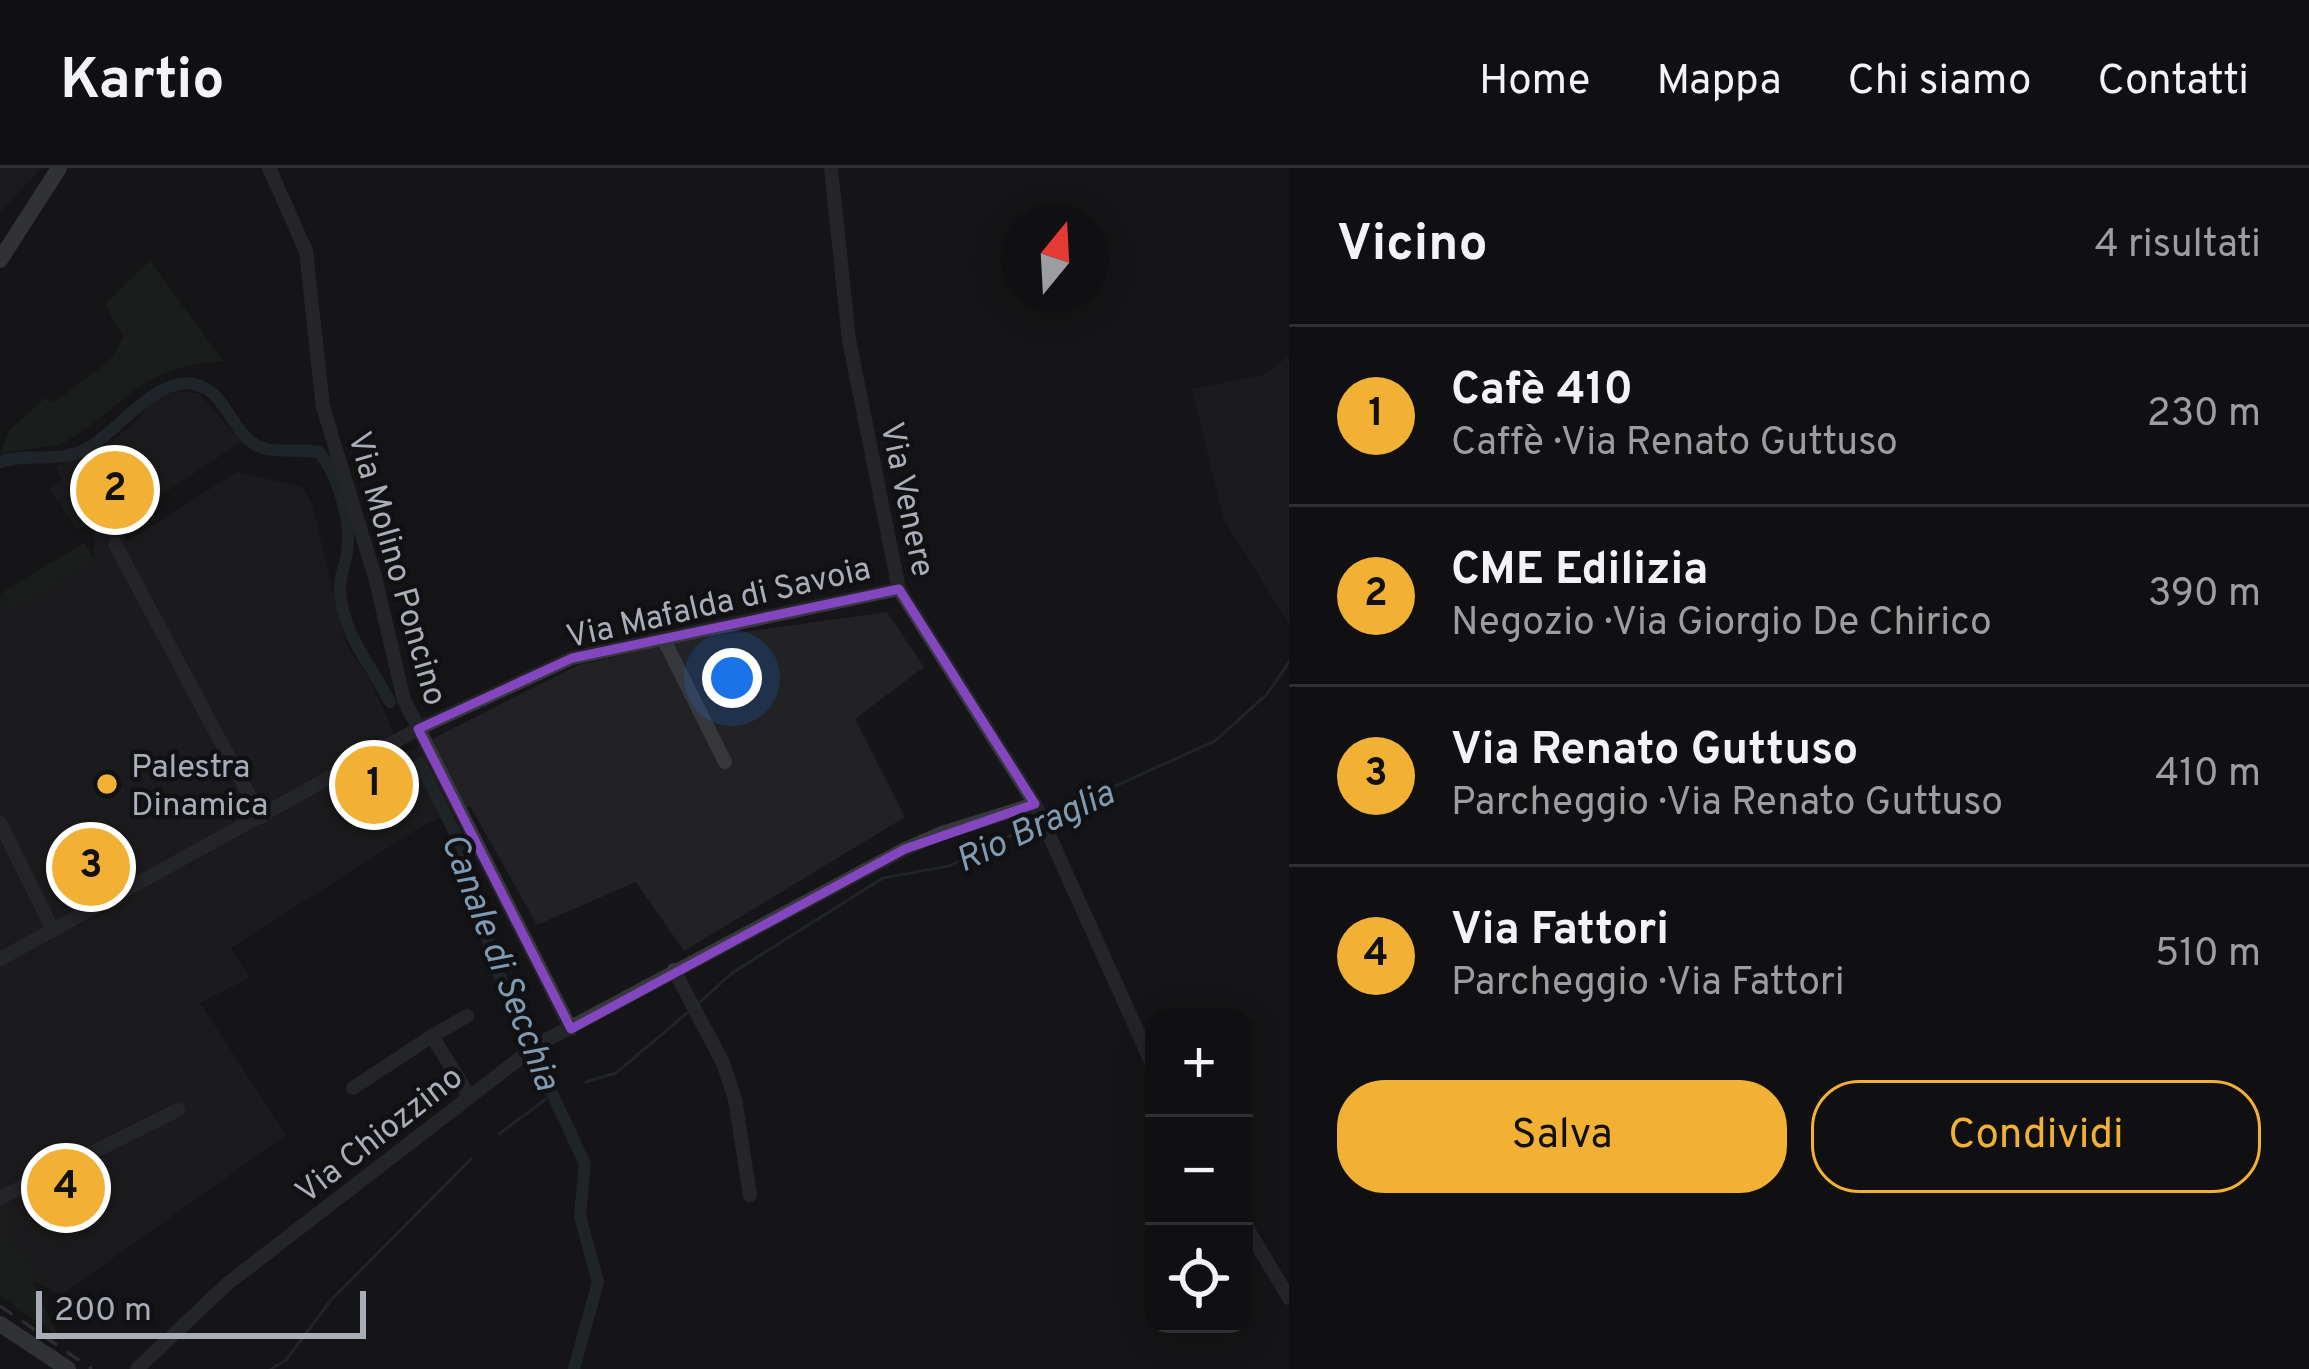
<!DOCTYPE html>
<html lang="it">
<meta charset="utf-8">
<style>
body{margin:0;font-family:Overpass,sans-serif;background:#19191b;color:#f1f3f6}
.controls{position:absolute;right:36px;bottom:36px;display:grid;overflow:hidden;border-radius:24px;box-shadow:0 6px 30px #0003}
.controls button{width:108px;height:108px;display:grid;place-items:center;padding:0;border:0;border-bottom:3px solid #303032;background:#101012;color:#f1f3f6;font:60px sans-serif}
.compass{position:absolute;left:1001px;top:36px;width:108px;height:108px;border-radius:50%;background:#101012;box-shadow:0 6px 30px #0003;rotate:18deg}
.scale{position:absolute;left:36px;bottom:30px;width:330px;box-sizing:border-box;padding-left:12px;border:6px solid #a8adb8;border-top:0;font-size:33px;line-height:42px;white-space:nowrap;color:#a8adb8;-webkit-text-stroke:9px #111113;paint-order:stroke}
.you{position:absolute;left:732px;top:510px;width:42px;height:42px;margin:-30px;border:9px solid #fff;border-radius:50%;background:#1a73e8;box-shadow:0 0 0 18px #1a73e833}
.badge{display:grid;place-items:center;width:78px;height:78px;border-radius:50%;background:#f2b134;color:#111;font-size:39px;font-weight:700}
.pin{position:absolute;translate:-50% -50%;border:6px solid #fff;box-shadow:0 3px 12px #0006}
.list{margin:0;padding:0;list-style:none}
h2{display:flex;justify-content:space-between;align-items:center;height:156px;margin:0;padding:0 48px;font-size:51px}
h2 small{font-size:39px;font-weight:400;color:#9c9d9f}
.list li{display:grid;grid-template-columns:78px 1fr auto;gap:36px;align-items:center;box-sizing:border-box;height:180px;padding:0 48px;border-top:3px solid #303032}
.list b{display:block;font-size:45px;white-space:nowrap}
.list p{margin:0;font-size:39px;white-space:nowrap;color:#9c9d9f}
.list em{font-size:39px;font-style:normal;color:#9c9d9f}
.actions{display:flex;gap:24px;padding:36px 48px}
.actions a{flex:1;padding:27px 0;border:3px solid #f2b134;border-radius:48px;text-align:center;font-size:42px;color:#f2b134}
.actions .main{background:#f2b134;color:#111}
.icon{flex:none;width:66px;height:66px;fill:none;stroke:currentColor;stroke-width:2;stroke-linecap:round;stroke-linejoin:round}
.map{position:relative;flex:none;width:1289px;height:1201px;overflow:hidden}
header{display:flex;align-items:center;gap:72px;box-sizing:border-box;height:168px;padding:0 60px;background:#101012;border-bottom:3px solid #303032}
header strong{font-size:57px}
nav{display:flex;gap:66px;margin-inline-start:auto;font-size:42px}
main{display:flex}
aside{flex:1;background:#101012}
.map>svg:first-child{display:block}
.built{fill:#222225}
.green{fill:#1e261f}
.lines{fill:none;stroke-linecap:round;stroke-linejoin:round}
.stream{stroke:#2c353c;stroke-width:3}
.canal{stroke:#2c353c;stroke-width:12}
.minor{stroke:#37383d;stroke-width:14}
.major{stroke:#53555c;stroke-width:16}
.rail{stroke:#4a4c52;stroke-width:3;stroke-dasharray:15 12;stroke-linecap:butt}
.marked{fill:none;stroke:#8446be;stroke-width:9;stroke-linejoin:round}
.poi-dot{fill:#f2b134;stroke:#111113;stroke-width:4.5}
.labels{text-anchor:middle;stroke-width:9;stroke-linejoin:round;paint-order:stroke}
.street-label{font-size:33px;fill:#a8adb8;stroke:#111113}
.poi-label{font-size:33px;fill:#a8adb8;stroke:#111113;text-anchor:start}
.water-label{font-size:36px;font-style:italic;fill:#7f9bb3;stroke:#111113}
</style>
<header>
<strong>Kartio</strong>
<nav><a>Home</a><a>Mappa</a><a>Chi siamo</a><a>Contatti</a></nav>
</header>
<main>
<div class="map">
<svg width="1289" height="1201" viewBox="0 0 1289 1201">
<rect width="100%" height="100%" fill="#161618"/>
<!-- built -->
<path class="built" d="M0,0H41L0,45Z
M1289,188V456L1224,352L1192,221L1263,207Z
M176,223L200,226L241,274L116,357L128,373L237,304L302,319L312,336L346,478L370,512L403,586L578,497L694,471L887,444L924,499L855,551L905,649L684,783L636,714L537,757L470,638L425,656L231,780L250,810L200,835L286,967L61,1127L0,1096V426L84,375L94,389V364L87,356L77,362L49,321L63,312L56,299L110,275L136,253L153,231Z"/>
<!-- green -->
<path class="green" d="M150,93L223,193C135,200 132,234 65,274C54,280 18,281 0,287L9,263L45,230L54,234L109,193L124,170L105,136Z
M84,375L94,392L11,442L3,424Z
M6,1038L8,1074L32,1102L34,1118L58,1168L0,1128V1041Z"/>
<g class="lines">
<!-- stream -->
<path class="stream" d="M1049,648L1215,573L1267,526L1289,494
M699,835L732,805L883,710L949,698L1036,655
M586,914L616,905L687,845
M499,966L546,931
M271,1201L286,1192L331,1132L471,991"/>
<!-- canal -->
<path class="canal" d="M0,294C30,284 60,297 90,279C120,261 159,205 198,217C229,227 232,270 263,280C276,285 303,281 319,284C338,307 352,354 347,384C346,396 339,409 340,421C341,464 372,498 390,534
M420,595L461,677L495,796L518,852L585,996L580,1048L598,1114L574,1201"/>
<!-- minor -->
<path class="minor" d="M269,0L306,83L323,239L375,409L404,532L571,861
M831,0L849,172L899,421L1035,636L1154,900
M115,376L261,649
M663,470L725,594
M0,655L53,762
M0,791L418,561L572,490L899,421
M674,802L723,895L735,931L750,1027
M432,868L467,848
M353,920L432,868L468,926
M0,1030L178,942
M1244,1055L1289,1130
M137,1201L227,1116L537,877L905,681L942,665L1035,636"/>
<!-- major -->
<path class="major" d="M0,92L59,0
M0,1156L68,1201"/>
<!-- rail -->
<path class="rail" d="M0,1138L92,1201"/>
</g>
<!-- marked area -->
<path d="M0 0H1289V1201H0ZM899,421L1035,636L905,681L571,861L418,561L572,490Z" fill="#161618" fill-opacity=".55" fill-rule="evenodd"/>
<path class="marked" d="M899,421L1035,636L905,681L571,861L418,561L572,490Z"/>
<!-- markers -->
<circle class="poi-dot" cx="107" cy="616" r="12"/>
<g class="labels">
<!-- street labels -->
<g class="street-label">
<text transform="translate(909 331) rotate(78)" y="12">Via Venere</text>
<text transform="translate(399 400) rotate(74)" y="12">Via Molino Poncino</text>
<text transform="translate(718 433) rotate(-13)" y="12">Via Mafalda di Savoia</text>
<text transform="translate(378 965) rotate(-38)" y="12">Via Chiozzino</text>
</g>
<!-- poi labels -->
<g class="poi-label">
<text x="131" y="609">Palestra<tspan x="131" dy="38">Dinamica</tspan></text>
</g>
<!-- water labels -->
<g class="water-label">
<text transform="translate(1034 657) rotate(-25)" y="13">Rio Braglia</text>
<text transform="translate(502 793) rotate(69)" y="13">Canale di Secchia</text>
</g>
</g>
</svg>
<div class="controls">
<button>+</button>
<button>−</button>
<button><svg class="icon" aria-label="locate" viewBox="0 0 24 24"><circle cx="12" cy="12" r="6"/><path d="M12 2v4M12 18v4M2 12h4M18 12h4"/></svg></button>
</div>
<svg class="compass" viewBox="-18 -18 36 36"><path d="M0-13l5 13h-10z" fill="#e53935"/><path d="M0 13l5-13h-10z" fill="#9c9d9f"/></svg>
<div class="scale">200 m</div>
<div class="you"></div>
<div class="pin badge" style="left:374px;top:617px">1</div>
<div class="pin badge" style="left:115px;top:322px">2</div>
<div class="pin badge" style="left:91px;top:699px">3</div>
<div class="pin badge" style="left:66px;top:1020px">4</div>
</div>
<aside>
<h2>Vicino<small>4 risultati</small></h2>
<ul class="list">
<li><span class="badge">1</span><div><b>Cafè 410</b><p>Caffè · Via Renato Guttuso</p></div><em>230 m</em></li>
<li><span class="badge">2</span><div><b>CME Edilizia</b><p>Negozio · Via Giorgio De Chirico</p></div><em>390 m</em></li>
<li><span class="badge">3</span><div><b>Via Renato Guttuso</b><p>Parcheggio · Via Renato Guttuso</p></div><em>410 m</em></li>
<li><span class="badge">4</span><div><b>Via Fattori</b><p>Parcheggio · Via Fattori</p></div><em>510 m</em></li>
</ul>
<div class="actions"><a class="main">Salva</a><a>Condividi</a></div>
</aside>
</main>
